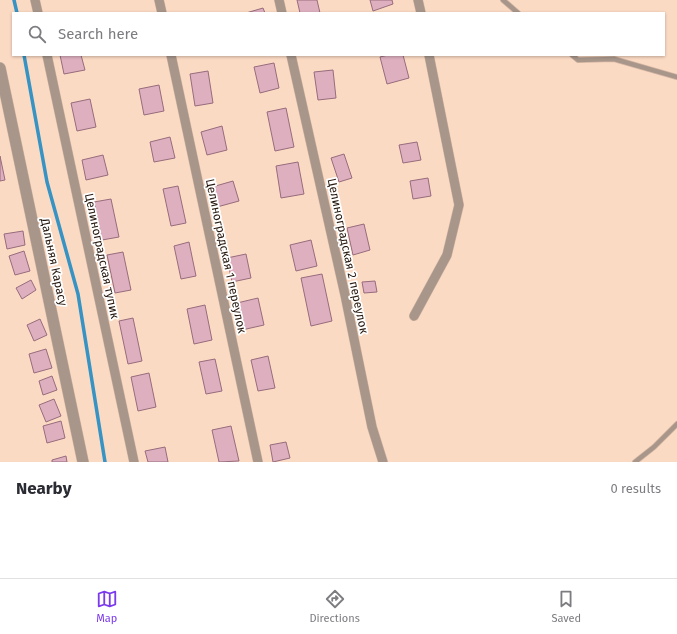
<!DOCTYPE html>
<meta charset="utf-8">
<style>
body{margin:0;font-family:"Fira Sans",sans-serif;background:#f2f2f3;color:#2b2b33}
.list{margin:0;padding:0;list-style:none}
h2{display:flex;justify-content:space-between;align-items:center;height:52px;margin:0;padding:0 16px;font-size:17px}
h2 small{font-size:13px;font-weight:400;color:#7c7c81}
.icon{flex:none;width:22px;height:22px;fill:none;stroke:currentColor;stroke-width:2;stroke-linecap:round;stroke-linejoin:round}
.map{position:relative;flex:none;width:677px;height:462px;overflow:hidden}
.search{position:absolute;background:#fff;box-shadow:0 1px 3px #0004;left:12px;right:12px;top:12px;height:44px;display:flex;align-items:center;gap:10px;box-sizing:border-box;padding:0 14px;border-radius:0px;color:#7c7c81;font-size:15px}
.sheet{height:116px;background:#fff}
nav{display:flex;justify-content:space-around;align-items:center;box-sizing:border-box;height:56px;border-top:1px solid #e1e1e2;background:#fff;font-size:11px;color:#7c7c81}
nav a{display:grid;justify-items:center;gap:2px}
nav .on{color:#7c3aed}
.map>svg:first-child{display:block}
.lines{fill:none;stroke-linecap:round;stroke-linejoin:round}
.stream{stroke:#3693c3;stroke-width:3.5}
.building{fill:#deafbf;stroke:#976c7c}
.service-casing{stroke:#d5b7a3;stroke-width:6}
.minor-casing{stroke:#d5b7a3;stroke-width:10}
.tertiary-casing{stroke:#d5b7a3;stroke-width:12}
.service{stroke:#a8968b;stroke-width:4.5}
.minor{stroke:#a8968b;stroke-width:9}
.tertiary{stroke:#a8968b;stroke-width:11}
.labels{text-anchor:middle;stroke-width:3.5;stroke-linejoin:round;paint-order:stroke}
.street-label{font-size:12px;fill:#27190f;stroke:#fff}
</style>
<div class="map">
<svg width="677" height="462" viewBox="0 0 677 462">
<rect width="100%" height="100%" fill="#fbdac4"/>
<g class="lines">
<!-- stream -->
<path class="stream" d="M14,0L17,13
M24,55L47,182L78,294L105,462"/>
</g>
<!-- building -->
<path class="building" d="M297,0H317L320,13H300Z
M370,0H392L393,4L373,11Z
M263,8L265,13H246Z
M60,55H81L85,70L64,74Z
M388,55H403L409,78L387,84L380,57Z
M274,63L279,88L260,93L254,67Z
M333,70L336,98L318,100L314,72Z
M208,71L213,103L195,106L190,74Z
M159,85L164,111L144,115L139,89Z
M90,99L96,127L77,131L71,103Z
M286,108L294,147L275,151L267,112Z
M222,126L227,150L207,155L201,132Z
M170,137L175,158L154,162L150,142Z
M417,142L421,160L403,163L399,145Z
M344,154L352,178L339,182L331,158Z
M103,155L108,175L86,180L82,160Z
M0,156L5,180L0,181Z
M298,162L304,194L281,198L276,166Z
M428,178L431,196L413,199L410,181Z
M233,181L239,201L217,207L212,187Z
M178,186L186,223L171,226L163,189Z
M111,199L119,237L102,240L94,202Z
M364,224L370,250L353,255L347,228Z
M23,231L25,245L7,249L4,234Z
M311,240L317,266L296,271L290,245Z
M189,242L196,276L181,279L174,246Z
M24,251L30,271L15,275L9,256Z
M123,252L131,290L115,293L107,255Z
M246,254L251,278L232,282L227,258Z
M322,274L332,321L311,326L301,278Z
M31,280L36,290L22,299L16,288Z
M375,281L377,292L364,293L362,282Z
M258,298L264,325L242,330L237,303Z
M205,305L212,340L194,344L187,309Z
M133,318L142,361L128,364L119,321Z
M40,319L47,335L34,341L27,325Z
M46,349L52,368L34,373L29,354Z
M268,356L275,388L258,391L251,360Z
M215,359L222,391L206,394L199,362Z
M149,373L156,407L138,411L131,377Z
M52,376L57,390L43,395L39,381Z
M54,399L61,416L46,422L39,405Z
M61,421L65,438L47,443L43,426Z
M231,426L239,461L219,462L212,430Z
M286,442L290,458L273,462L270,445Z
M165,447L168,462H148L145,451Z
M66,456L67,462H52V460Z"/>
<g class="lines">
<defs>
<path id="service" d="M503,0L518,13
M572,55L578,60L614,59L677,77
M635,462L654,447L677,424"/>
<path id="minor" d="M35,0L38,13
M159,0L162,13
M279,0L282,13
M418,0L421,13
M47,55L134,462
M171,55L258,462
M291,55L345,295L372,427L383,462
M414,316L447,255L459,205L429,55"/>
<path id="tertiary" d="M0,68L83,462"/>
</defs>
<!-- service casing -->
<use href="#service" class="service-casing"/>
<!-- minor casing -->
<use href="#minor" class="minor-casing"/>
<!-- tertiary casing -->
<use href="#tertiary" class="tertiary-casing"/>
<!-- service -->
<use href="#service" class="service"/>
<!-- minor -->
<use href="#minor" class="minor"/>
<!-- tertiary -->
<use href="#tertiary" class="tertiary"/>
</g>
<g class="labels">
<!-- street labels -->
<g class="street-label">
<text transform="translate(102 256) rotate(78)" y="4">Целиноградская тупик</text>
<text transform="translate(226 256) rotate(78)" y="4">Целиноградская 1 переулок</text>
<text transform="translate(348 256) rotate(78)" y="4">Целиноградская 2 переулок</text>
<text transform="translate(54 262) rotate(78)" y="4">Дальняя Карасу</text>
</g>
</g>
</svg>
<div class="search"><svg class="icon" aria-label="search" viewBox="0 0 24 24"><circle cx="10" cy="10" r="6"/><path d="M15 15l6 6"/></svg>Search here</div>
</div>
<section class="sheet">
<h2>Nearby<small>0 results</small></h2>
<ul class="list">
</ul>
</section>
<nav>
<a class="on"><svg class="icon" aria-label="map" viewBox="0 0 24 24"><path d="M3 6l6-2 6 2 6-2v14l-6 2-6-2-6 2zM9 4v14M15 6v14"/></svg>Map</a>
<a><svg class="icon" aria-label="directions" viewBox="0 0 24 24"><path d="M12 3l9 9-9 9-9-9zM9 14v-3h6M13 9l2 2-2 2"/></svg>Directions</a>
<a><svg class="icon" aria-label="saved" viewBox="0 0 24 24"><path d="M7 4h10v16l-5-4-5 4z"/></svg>Saved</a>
</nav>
